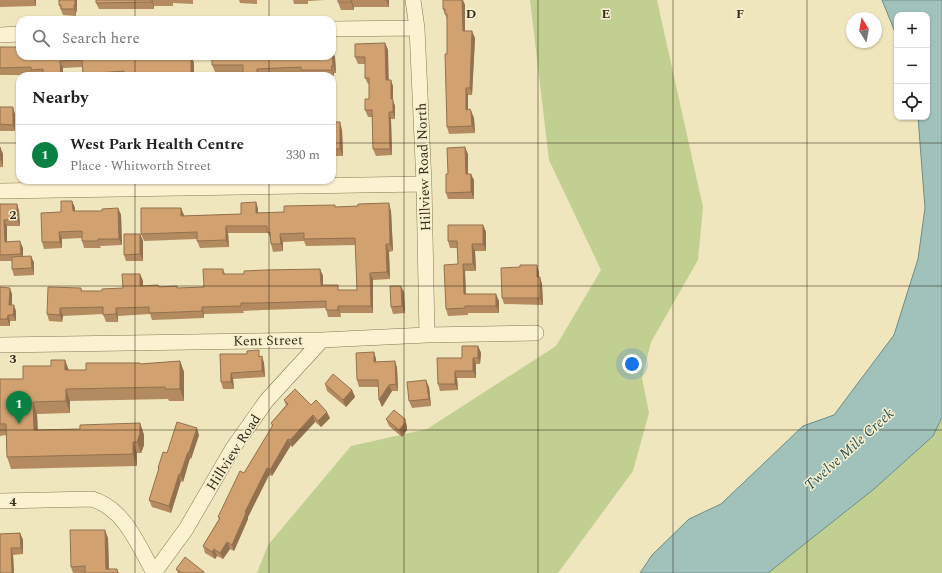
<!DOCTYPE html>
<meta charset="utf-8">
<style>
body{margin:0;font-family:Spectral,serif;background:#f6f6f6;color:#222}
.controls{position:absolute;right:12px;top:12px;display:grid;overflow:hidden;border-radius:8px;box-shadow:0 1px 3px #0004}
.controls button{width:36px;height:36px;display:grid;place-items:center;padding:0;border:0;border-bottom:1px solid #e0e0e0;background:#fff;color:#222;font:20px sans-serif}
.compass{position:absolute;left:846px;top:12px;width:36px;height:36px;border-radius:50%;background:#fff;box-shadow:0 1px 3px #0004;rotate:349deg}
.you{position:absolute;left:632px;top:364px;width:14px;height:14px;margin:-10px;border:3px solid #fff;border-radius:50%;background:#1a73e8;box-shadow:0 0 0 6px #1a73e833}
.badge{display:grid;place-items:center;width:26px;height:26px;border-radius:50%;background:#0b8043;color:#fff;font-size:13px;font-weight:700}
.pin{position:absolute;translate:-50% -33px;filter:drop-shadow(0 1px 2px #0008)}
.pin::after{content:'';position:absolute;top:21px;width:14px;height:12px;background:inherit;clip-path:polygon(0 0,100% 0,50% 100%)}
.list{margin:0;padding:0;list-style:none}
h2{display:flex;justify-content:space-between;align-items:center;height:52px;margin:0;padding:0 16px;font-size:17px}
h2 small{font-size:13px;font-weight:400;color:#767676}
.list li{display:grid;grid-template-columns:26px 1fr auto;gap:12px;align-items:center;box-sizing:border-box;height:60px;padding:0 16px;border-top:1px solid #e0e0e0}
.list b{display:block;font-size:15px;white-space:nowrap}
.list p{margin:0;font-size:13px;white-space:nowrap;color:#767676}
.list em{font-size:13px;font-style:normal;color:#767676}
.icon{flex:none;width:22px;height:22px;fill:none;stroke:currentColor;stroke-width:2;stroke-linecap:round;stroke-linejoin:round}
.map{position:relative;flex:none;width:942px;height:573px;overflow:hidden}
.search{position:absolute;background:#fff;box-shadow:0 1px 3px #0004;left:16px;top:16px;width:320px;height:44px;display:flex;align-items:center;gap:10px;box-sizing:border-box;padding:0 14px;border-radius:12px;color:#767676;font-size:15px}
.panel{position:absolute;background:#fff;box-shadow:0 1px 3px #0004;left:16px;top:72px;width:320px;height:112px;border-radius:12px}
.map>svg:first-child{display:block}
.green{fill:#c1cf91}
.water{fill:#a1c1bb;stroke:#688f89}
.lines{fill:none;stroke-linecap:round;stroke-linejoin:round}
.minor-casing{stroke:#897655;stroke-width:16}
.minor{stroke:#fbf2d1;stroke-width:15}
.wall{fill:#b48b60}
.shaded-wall{fill:#92714e}
.building{fill:#d1a270;stroke:#92714e}
.grid{fill:none;stroke:#382c1b;stroke-width:1;stroke-opacity:0.55}
.labels{text-anchor:middle;stroke-width:3;stroke-linejoin:round;paint-order:stroke}
.street-label{font-size:14px;fill:#382c1b;stroke:#f7efcd}
.water-label{font-size:15px;font-style:italic;fill:#295758;stroke:#f7efcd}
.grid-label{font-size:13px;text-anchor:middle;font-weight:bold;fill:#382c1b;stroke:#f7efcd;stroke-width:3;stroke-linejoin:round;paint-order:stroke}
</style>
<div class="map">
<svg width="942" height="573" viewBox="0 0 942 573">
<rect width="100%" height="100%" fill="#f0e6bd"/>
<!-- green -->
<path class="green" d="M530,0H657L703,207L698,260L651,342L642,378L649,413L633,471L558,573H257L268,545L351,446L427,429L556,346L601,270L549,160Z
M942,417V573H768L874,489L933,436Z"/>
<!-- water -->
<path class="water" d="M882,0H942V417L933,436L874,489L768,573H640L652,555L689,519L721,504L803,426L834,415L894,335L918,259L925,208L918,117H927V15H897V37Z"/>
<g class="lines">
<defs>
<path id="minor" d="M413,0L417,28L424,184L427,335
M332,29L417,28
M0,35L20,34
M0,191L424,184
M0,345L322,340L427,335L536,333
M0,501L92,499C125,509 138,545 154,573
M154,573L186,529L233,448L267,400L322,340"/>
</defs>
<!-- minor casing -->
<use href="#minor" class="minor-casing"/>
<!-- minor -->
<use href="#minor" class="minor"/>
</g>
<!-- wall -->
<path class="wall" d="M0,0H36V6L0,7Z
M59,0H77V12H76V16L63,15L59,5Z
M96,0H193V4L173,3V6H154V9H99L96,3Z
M239,0H257V4L240,3Z
M293,0H325L308,1V4H294Z
M338,0H389V7H354V10H341L338,2Z
M463,1L465,5V31L475,38L472,95H468V109L471,111L474,118L475,133L449,134L447,127V19L443,9Z
M385,43L388,50V80L393,86V101L395,106V119H391L392,155L376,156L373,149L372,117H368L365,110L369,99V84H368L365,78V64H358L355,57Z
M0,47L19,52L140,56H191L194,63V76H83V74L82,67L63,68V76H33L32,75H0Z
M335,57L336,73H334V76H303L302,74L259,76H243V72H215L212,65Z
M0,107L15,114V131H0Z
M332,119L333,122L342,130L343,156H332Z
M0,147L3,154V167H0Z
M468,154V174L474,180V199H448L446,193L448,174Z
M72,201L75,208V211H102L118,208L121,215L122,245L100,246L101,248H84L82,241V238L62,239V248L44,249L42,242L61,212Z
M256,202L258,209V213L284,212L336,207L391,211L393,251L389,252L390,279L373,280V313H340L341,317H328L326,308L263,310L243,311L244,313L204,314V318L180,319L152,320L150,314L118,316V322H106L103,314L63,316L62,322L49,321L47,314L81,288L82,291H102L123,288L140,274L143,281V286L158,285L159,287L177,286L178,288L204,287L223,269L225,274H244L320,269L323,276V285L339,290H357L356,245L306,246L304,241L283,242V251L273,252L271,244V239L268,233H228L229,247L200,248L197,241V239L144,241L141,234L184,215V216L241,214Z
M0,204H17L19,211L20,226H7V242L23,248V257L31,256L34,263V275L14,276L12,269V261H0Z
M483,225L486,232V251H475L476,271H465L466,294L499,301V313H468V315L448,316L446,309L458,264L457,248H450L448,241Z
M140,234L143,241V261H126L124,255Z
M539,272V277L542,284L543,305L504,304L502,298Z
M0,287L12,294V305L16,311V321H10V326H0Z
M404,292L405,313L393,314L391,307Z
M478,346L481,353L480,364H476V378H457L458,390L440,391L438,384Z
M374,352L376,359V362L395,361L397,368L398,391H392L382,407L378,387H359L357,380Z
M220,354L261,356L264,363L265,377L233,379L234,389H223L221,382Z
M65,360L69,370H86L140,364L180,361L184,372V401H169L168,399L70,401V413L37,414L38,430L80,429L140,423L144,435V445L141,453H137V466L11,469L7,457L6,435L0,436V379H23Z
M325,384L352,390L355,397L346,407L327,391Z
M429,387L431,406L412,408L409,401Z
M284,400L311,405L330,418L321,427L315,422L292,447L291,445L272,476L269,475L248,517V519L234,551L230,549L223,559L217,556L215,559L205,553L203,546L219,519L218,517L272,427L271,423L286,405Z
M386,419L407,426V430L402,437L389,426Z
M199,435L191,459L190,458L183,482L181,481L171,513L152,507L149,500L159,470L158,468L167,453Z
M20,533L23,540V554L13,555L14,573H0V534Z
M108,538L109,569L119,573H73L71,567Z
M176,569L204,572L205,573H178Z"/>
<!-- shaded-wall -->
<path class="shaded-wall" d="M34,0H36V6Z
M75,0H77V12L75,5Z
M152,0L154,6V9L152,2Z
M351,0L354,7V10L351,2Z
M386,0H389V7Z
M462,0H463L465,5V38L463,31Z
M74,5L76,12V16L74,9Z
M472,31L475,38L472,95L470,88Z
M385,43L388,50L389,86L386,80Z
M332,50L335,57L336,73L333,66Z
M191,56L194,63V76H191Z
M60,61L63,68V76H61Z
M331,66L334,73V76L332,70Z
M257,69L259,76H257Z
M391,80L393,86V101L395,106V119L393,112L391,99Z
M466,88L468,95V116L466,110Z
M13,107L15,114V131L13,125Z
M471,111L474,118L475,133L472,126Z
M389,112L391,119L392,155L390,149Z
M340,122L342,130L343,156L340,149Z
M0,147L3,154V167L1,160Z
M465,147L468,154V181L466,174Z
M471,174L474,180V199L471,192Z
M72,201L75,208V218L73,211Z
M256,202L258,209V220L256,213Z
M389,203L391,211L393,251L390,244Z
M17,204L19,211L20,226L17,219Z
M118,208L121,215L122,245L119,239Z
M181,208L184,215V223L181,216Z
M4,220L7,226V248L5,242Z
M483,225L486,232V251L483,244Z
M226,226L228,233L229,247L226,240Z
M59,232L62,239V248L60,242Z
M140,234L143,241V261L140,254Z
M280,234L283,242V251L281,244Z
M20,241L23,248V261L21,254Z
M386,244L389,252L390,279L387,272Z
M472,244L475,251L476,271L473,264Z
M31,256L34,263V275L32,268Z
M463,264L465,271L466,301L464,294Z
M537,265L539,272V284L537,277Z
M320,269L323,276V292L321,285Z
M370,273L373,280V313L371,306Z
M140,274L143,281V293L140,286Z
M540,277L542,284L543,305L540,298Z
M401,286L404,292L405,313L402,306Z
M10,288L12,294V311L9,305Z
M496,294L499,301V313L496,306Z
M14,305L16,311V321L13,315Z
M338,306L340,313L341,317L338,310Z
M202,307L204,314V318L202,311Z
M60,308L63,316L62,322L60,315Z
M116,308L118,316V322L116,314Z
M8,315L10,321V326L7,319Z
M478,346L481,353L480,364L478,358Z
M374,352L376,359L377,369L374,362Z
M262,356L264,363L265,377L262,371Z
M473,358L476,364V378L473,371Z
M65,360L69,372L65,370Z
M180,361L184,372V401L180,389Z
M395,361L397,368L398,391L396,384Z
M455,371L457,378L458,390L455,384Z
M231,373L233,379L234,389L231,382Z
M426,380L429,387L431,406L429,399Z
M389,385L392,391L382,407L379,400Z
M66,389L70,401V413L66,401Z
M352,390L355,397L346,407L343,400Z
M33,402L37,414L38,442L34,430Z
M327,412L330,418L321,427L318,421Z
M313,415L315,422L292,447L290,440Z
M405,419L407,426V430L402,437L399,430Z
M140,423L144,435V445L141,453L137,442Z
M197,428L199,435L191,459L189,452Z
M288,439L291,445L272,476L270,470Z
M133,442L137,453V466L133,454Z
M188,452L190,458L183,482L180,475Z
M267,468L269,475L248,517V519L234,551L232,545L245,512Z
M179,474L181,481L171,513L169,506Z
M105,530L108,538L109,573L106,569Z
M20,533L23,540V554L21,548Z
M227,542L230,549L223,559L220,553Z
M11,548L13,555L14,573H12Z
M214,549L217,556L215,559L212,552Z"/>
<!-- building -->
<path class="building" d="M59,0H75V5H74V9H61V5H59Z
M96,0H152V2L96,3Z
M338,0H351V2H338Z
M443,0H462L463,31H472L470,88H466V110L470,109L471,111L472,126L447,127L445,54H447V14H445V9H443Z
M385,43L386,80H391V99H393V112H389L390,149H373L372,110H365V99H369V78H365V57H355V44Z
M0,47H17V52H20V56H191V76H124V71L83,74L82,60L60,61L61,76H43V69L31,70V67L0,68Z
M332,50L333,66H331L332,70H301V67L257,69V76H243V65H212V56H332Z
M0,107H13V125L0,124Z
M332,122H340V149H332Z
M0,147L1,160H0Z
M465,147L466,174H471V192L446,193V174H448L447,148Z
M61,201H72L73,211H102V209L118,208L119,239H98V241H82V231L59,232L60,242H42L41,213L61,212Z
M256,202V213L284,212V206L335,205V207L358,206V204L389,203L390,244H386L387,272L370,273L371,306H338V310H326V301L260,303H241V306L202,307V311L178,312L149,313V307L116,308V314L103,315V307L60,308V315L47,314L48,287L81,288V291H102V289L123,288L122,274H140V286L158,285L159,287L177,286V288L204,287L203,269H223V274H244V271L265,270L320,269L321,285H338V290H357L355,238L304,239V233L280,234L281,244H271L270,232H267V226H226V240L197,241V232L141,234V208H181V216L241,214V203Z
M0,204H17V219L4,220L5,242L20,241L21,254L0,255Z
M448,225H483V244H472L473,264H463L464,294H496V306H465V308L446,309L444,265L458,264L457,241H448Z
M124,234H140V254L124,255Z
M31,256L32,268L12,269V257Z
M520,265H537V277H540V298H502L501,268L520,267Z
M390,286H401L402,306L391,307Z
M0,287L10,288L9,305H14L13,315H8L7,319H0Z
M462,346H478V358H473V371H455V384H438L437,358H462Z
M259,350V357L262,356V371L231,373V382H221L220,354H247V351Z
M374,352V362L395,361L396,384L389,385L379,400L378,380H357L356,353Z
M51,360H65V370H86V363H140V364L180,361V389H165V387L66,389V401L33,402L34,430L80,429V425L140,423V433L137,442H133V454L7,457L6,424H0V379H23V366H51Z
M333,374L352,390L343,400L325,384Z
M426,380L429,399L409,401L407,382Z
M295,389L311,405L316,400L327,412L318,421L313,415L290,440L288,439L270,470L267,468L245,512L246,513L232,545L227,542L220,553L214,549L212,552L203,546L220,518L218,517L240,471L244,473L273,425L271,423L288,404L284,400Z
M394,410L405,419V423L399,430L386,419Z
M177,422L197,428L189,452H188L180,475L179,474L169,506L149,500L159,468H158L163,452L167,453Z
M70,530H105L106,569H117L118,573H85V566L71,567Z
M20,533L21,548H11L12,573H0V534Z
M185,557L204,572L203,573H182L176,569Z"/>
<!-- grid -->
<path class="grid" d="M135,0V20M269,0V20M404,0V573M538,0V573M673,0V573M807,0V573M135,56V76M269,56V76M0,143H20M332,143H942M135,180V573M269,180V573M0,286H942M0,430H942"/>
<g class="labels">
<!-- street labels -->
<g class="street-label">
<text transform="translate(423 167) rotate(-92)" y="5">Hillview Road North</text>
<text transform="translate(268 340) rotate(-1)" y="5">Kent Street</text>
<text transform="translate(233 452) rotate(-57)" y="5">Hillview Road</text>
</g>
<!-- water labels -->
<g class="water-label">
<text transform="translate(849 449) rotate(-42)" y="5">Twelve Mile Creek</text>
</g>
</g>
<g class="grid-label">
<text x="471" y="18">D</text>
<text x="606" y="18">E</text>
<text x="740" y="18">F</text>
<text x="13" y="219">2</text>
<text x="13" y="363">3</text>
<text x="13" y="506">4</text>
</g>
</svg>
<div class="controls">
<button>+</button>
<button>−</button>
<button><svg class="icon" aria-label="locate" viewBox="0 0 24 24"><circle cx="12" cy="12" r="6"/><path d="M12 2v4M12 18v4M2 12h4M18 12h4"/></svg></button>
</div>
<svg class="compass" viewBox="-18 -18 36 36"><path d="M0-13l5 13h-10z" fill="#e53935"/><path d="M0 13l5-13h-10z" fill="#767676"/></svg>
<div class="you"></div>
<div class="pin badge" style="left:19px;top:424px">1</div>
<div class="search"><svg class="icon" aria-label="search" viewBox="0 0 24 24"><circle cx="10" cy="10" r="6"/><path d="M15 15l6 6"/></svg>Search here</div>
<section class="panel">
<h2>Nearby<small></small></h2>
<ul class="list">
<li><span class="badge">1</span><div><b>West Park Health Centre</b><p>Place · Whitworth Street</p></div><em>330 m</em></li>
</ul>
</section>
</div>
